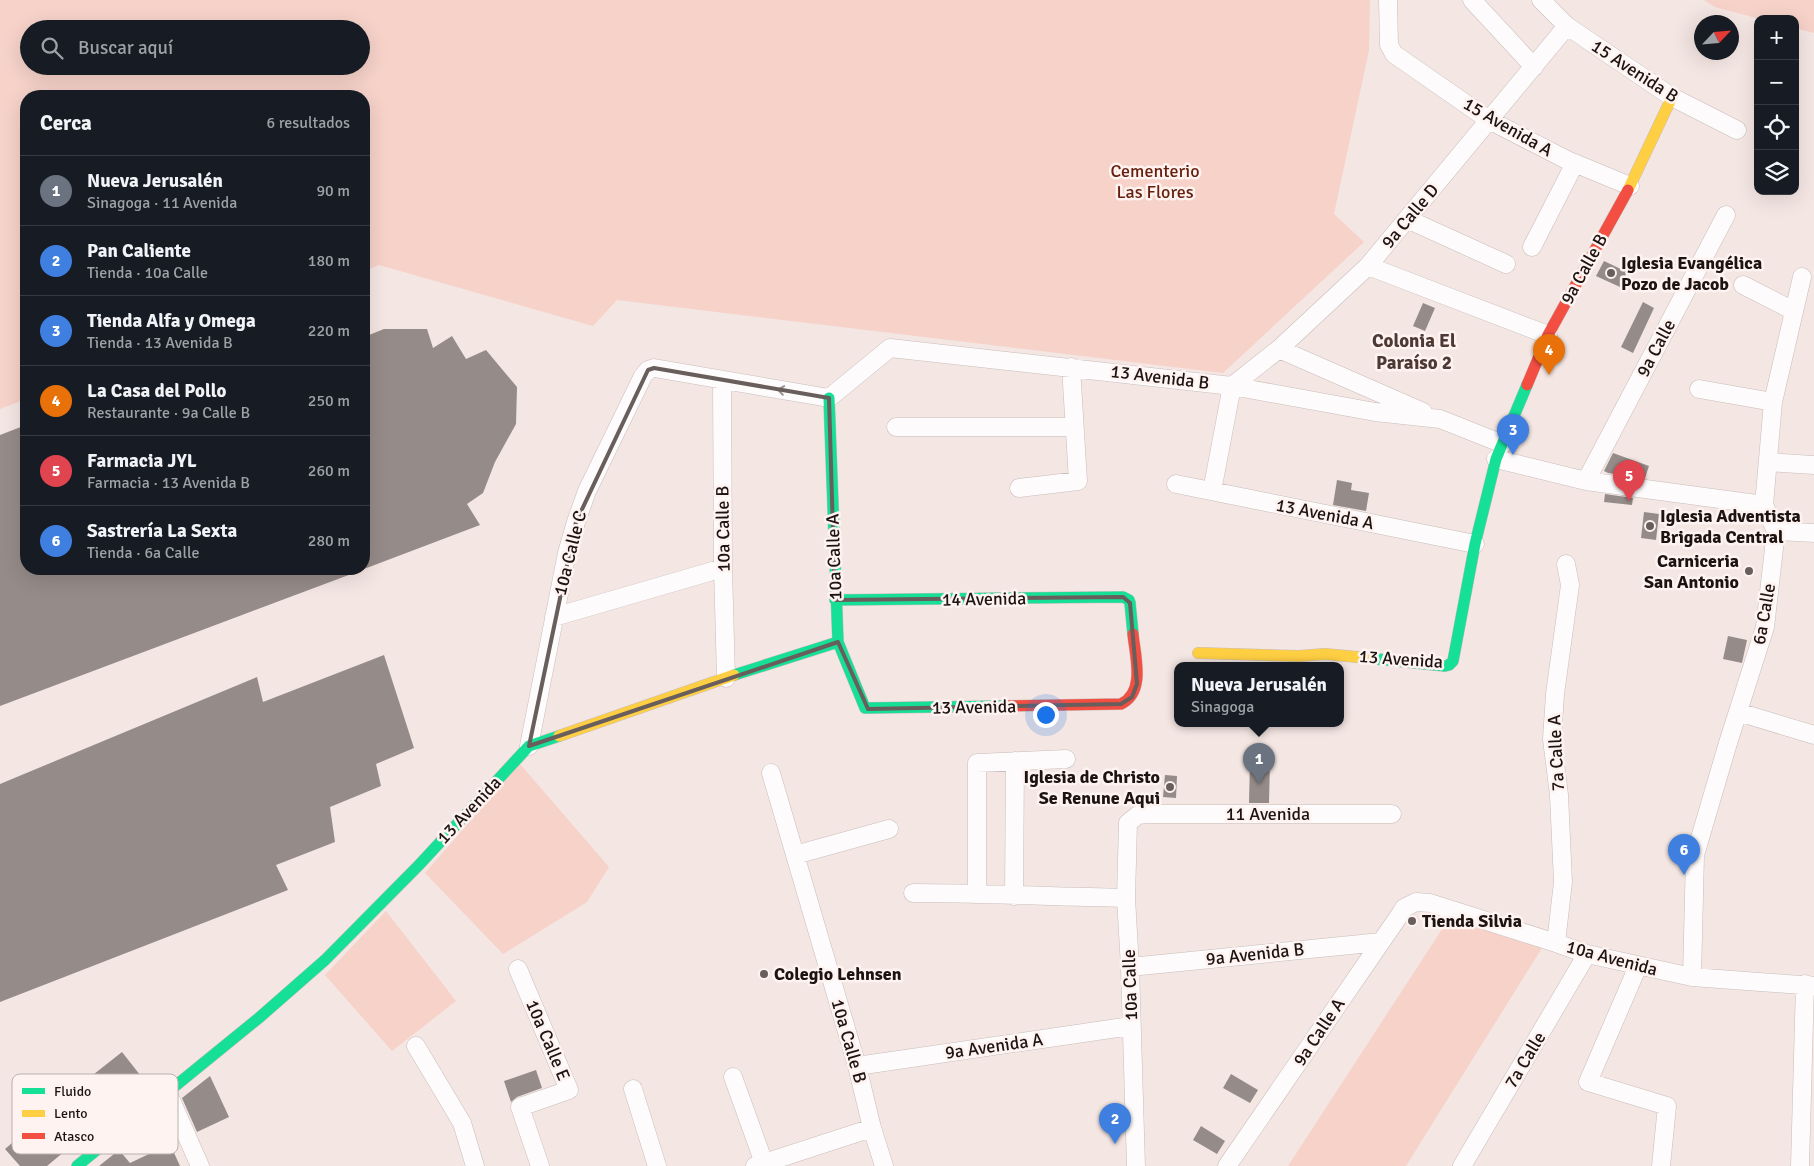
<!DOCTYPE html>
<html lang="es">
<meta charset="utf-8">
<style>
body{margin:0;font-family:Signika,sans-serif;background:#242831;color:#f1f3f6}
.controls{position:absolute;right:15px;top:15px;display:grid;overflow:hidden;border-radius:10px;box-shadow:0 5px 20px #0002}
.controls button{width:45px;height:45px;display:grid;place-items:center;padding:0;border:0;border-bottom:1px solid #363941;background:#171b24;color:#f1f3f6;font:25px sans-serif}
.compass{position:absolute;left:1694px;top:15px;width:45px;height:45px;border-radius:50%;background:#171b24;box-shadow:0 5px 20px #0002;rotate:64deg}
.you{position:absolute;left:1045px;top:714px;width:18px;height:18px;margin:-12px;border:4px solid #fff;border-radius:50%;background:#1a73e8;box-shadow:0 0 0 8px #1a73e833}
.badge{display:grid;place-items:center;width:32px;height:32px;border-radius:50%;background:#db2777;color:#fff;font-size:16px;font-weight:700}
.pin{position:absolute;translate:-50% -41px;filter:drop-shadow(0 1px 2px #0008)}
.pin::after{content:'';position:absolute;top:26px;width:18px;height:15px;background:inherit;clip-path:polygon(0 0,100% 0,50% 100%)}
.popup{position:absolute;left:1174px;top:662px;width:170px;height:65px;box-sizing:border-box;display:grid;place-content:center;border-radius:10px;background:#171b24;filter:drop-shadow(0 1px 4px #0005);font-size:16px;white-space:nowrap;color:#9ea1a6}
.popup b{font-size:19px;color:#f1f3f6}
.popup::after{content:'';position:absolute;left:50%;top:100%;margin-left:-10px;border:10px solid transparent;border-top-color:#171b24}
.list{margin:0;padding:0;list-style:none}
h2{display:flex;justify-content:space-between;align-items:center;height:65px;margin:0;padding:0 20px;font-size:21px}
h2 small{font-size:16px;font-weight:400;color:#9ea1a6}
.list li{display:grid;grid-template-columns:32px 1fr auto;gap:15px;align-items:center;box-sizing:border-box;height:70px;padding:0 20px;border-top:1px solid #363941}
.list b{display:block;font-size:19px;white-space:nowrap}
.list p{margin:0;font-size:16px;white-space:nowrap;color:#9ea1a6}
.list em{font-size:16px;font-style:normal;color:#9ea1a6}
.icon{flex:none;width:28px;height:28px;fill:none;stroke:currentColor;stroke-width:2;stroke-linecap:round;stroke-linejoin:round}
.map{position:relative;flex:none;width:1814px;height:1166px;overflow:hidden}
.search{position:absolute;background:#171b24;box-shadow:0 5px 20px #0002;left:20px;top:20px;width:350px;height:55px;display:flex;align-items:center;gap:12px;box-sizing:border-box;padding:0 18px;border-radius:28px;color:#9ea1a6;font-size:19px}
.panel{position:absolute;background:#171b24;box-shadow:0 5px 20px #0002;left:20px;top:90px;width:350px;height:485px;border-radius:20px}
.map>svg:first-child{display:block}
.green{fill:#f6d2c9;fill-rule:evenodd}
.building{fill:#958b88}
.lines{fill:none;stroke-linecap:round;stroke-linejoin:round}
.street-casing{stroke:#c8bdbb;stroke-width:19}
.fast-casing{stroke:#c8bdbb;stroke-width:12}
.slow-casing{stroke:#c8bdbb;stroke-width:12}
.jam-casing{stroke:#c8bdbb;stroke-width:12}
.street{stroke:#fdfbfb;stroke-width:18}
.fast{stroke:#16e098;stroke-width:11}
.slow{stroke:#ffcf43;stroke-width:11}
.jam{stroke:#f24e42;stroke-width:11}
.oneway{stroke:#989392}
.marked{fill:none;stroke:#685e5b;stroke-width:4;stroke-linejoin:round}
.poi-dot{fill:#685e5b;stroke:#fef3f0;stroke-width:2}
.labels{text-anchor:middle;stroke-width:5;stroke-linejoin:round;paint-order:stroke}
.street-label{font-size:18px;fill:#1d1412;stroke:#fef3f0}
.park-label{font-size:18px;fill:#68200e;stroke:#fef3f0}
.poi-label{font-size:18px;font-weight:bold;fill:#1d1412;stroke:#fef3f0;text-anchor:start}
.neighbourhood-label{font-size:19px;font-weight:bold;fill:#4e3a35;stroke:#fef3f0}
.key{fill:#fef3f0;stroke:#bab0ad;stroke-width:1}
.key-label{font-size:14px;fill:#1d1412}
</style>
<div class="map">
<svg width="1814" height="1166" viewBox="0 0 1814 1166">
<rect width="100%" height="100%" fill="#f4e6e3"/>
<!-- green -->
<path class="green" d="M0,0H1370L1369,50L1334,214L1364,242L1223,373L617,300L593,326L379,265L364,271V96H26V399L0,409ZM29,29H361V66H29Z
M1704,0H1814V33L1795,28V19H1760L1715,7Z
M520,764L609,867L587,902L503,954L425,873Z
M386,911L456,1001L392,1051L325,975Z
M1448,920L1491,926L1545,943L1406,1166H1288Z"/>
<!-- building -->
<path class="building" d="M1604,261L1627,272L1620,287L1596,276Z
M1643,302L1654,308L1633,353L1621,347Z
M1423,303L1435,308L1425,331L1413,326Z
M384,329H427L433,348L452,336L466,359L486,350L517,387L516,424L495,462L483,493L467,504L480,525L364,569V337Z
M26,425V569L362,570L0,706V435Z
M1613,453L1649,466L1645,478L1608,473L1604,471Z
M1337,480L1352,483L1351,490L1369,493L1366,511L1333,505Z
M1605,494L1633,498L1632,505L1604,502Z
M1644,512L1659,514L1656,540L1641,538Z
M1728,636L1747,640L1742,663L1723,659Z
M384,655L414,748L376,764L381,786L330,807L335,842L276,865L288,890L0,1002V784L257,677L263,702Z
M1250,760L1270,761L1269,803H1249Z
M1165,775L1177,776L1176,798L1163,797Z
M122,1052L144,1080L113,1107L89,1078Z
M536,1070L542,1088L517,1097L511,1102L504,1081Z
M1231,1074L1258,1090L1250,1103L1223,1088Z
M210,1076L229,1117L197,1132L182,1098Z
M39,1120L65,1151L47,1166H20L5,1149Z
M1201,1126L1225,1141L1217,1154L1193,1140Z
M170,1144L180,1166H99L119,1150L130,1163Z"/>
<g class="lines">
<defs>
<path id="street" d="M1388,0L1389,45L1394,54L1489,120L1567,160L1630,186
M1472,0L1534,67
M1541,0L1567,26L1672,97L1737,130
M1407,219L1506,264
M1532,247L1575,163
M1368,266L1548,335
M1743,285L1794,311
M1279,349L1423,412
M722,380L723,568L726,678
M1699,389L1773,402
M896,427H1074
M1496,459L1586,481L1764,505
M1768,462L1814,465
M1586,481L1726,215
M1176,484L1475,544
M1019,488L1078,481L1071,367
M1212,491L1232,386L1279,349L1368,266L1567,26
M1776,531L1814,533
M554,617L723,568
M1738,712L1814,735
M529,746L567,553L576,522L587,491L643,376L648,370L654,368L829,398L890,348L1232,386L1375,412L1440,419L1503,444
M771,773L857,1066L872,1128L884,1166
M795,855L889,829
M913,893C984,893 1055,897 1126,898
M977,893V763L1066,759
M1014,896L1015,761
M1556,943L1563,882L1559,795L1552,739L1555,694L1570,585L1566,564
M1638,966L1588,1082L1667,1106L1661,1166
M1130,967L1381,942
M518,969L569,1090L520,1107L540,1166
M1692,977L1695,855L1728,743L1765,627L1776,531L1764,505L1773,402L1802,277
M416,1046L462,1123L475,1166
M857,1066L1131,1026
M733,1077L764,1163
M633,1089L657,1166
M167,1091L200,1166
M755,1166L872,1128
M1136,1166L1130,967L1126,898L1128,823L1138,815L1144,814H1392
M1227,1166L1401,913L1404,908L1416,902L1430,903L1556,943L1587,954L1692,977L1814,986
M1462,1166L1587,954
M1800,1166L1805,984"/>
<path id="fast" d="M829,398L838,642L865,708L1006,706
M835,600L1123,597L1129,600L1130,603L1133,634
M1368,658L1445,666L1449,665L1453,661L1475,544L1496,459L1527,385
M734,675L838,642
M77,1166L260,1017L325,960L419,865L529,746L559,736"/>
<path id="slow" d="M1628,190L1672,97
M1198,653L1299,656L1325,654L1368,658
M559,736L734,675"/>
<path id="jam" d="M1527,385L1548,335L1628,190
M1006,706L1121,704C1146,692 1135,656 1133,634"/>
</defs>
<!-- street casing -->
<use href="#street" class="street-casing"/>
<!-- fast casing -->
<use href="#fast" class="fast-casing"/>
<!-- slow casing -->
<use href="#slow" class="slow-casing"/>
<!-- jam casing -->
<use href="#jam" class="jam-casing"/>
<!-- street -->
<use href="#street" class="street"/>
<!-- fast -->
<use href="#fast" class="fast"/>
<!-- slow -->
<use href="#slow" class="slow"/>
<!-- jam -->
<use href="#jam" class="jam"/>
</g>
<!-- one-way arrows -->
<defs><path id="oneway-chevron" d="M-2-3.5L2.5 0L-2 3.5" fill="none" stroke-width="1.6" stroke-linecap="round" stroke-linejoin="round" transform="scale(1.25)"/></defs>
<use class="oneway" href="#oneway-chevron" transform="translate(781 390) rotate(-171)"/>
<!-- marked area -->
<path class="marked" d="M654,368L829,398L835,600L1123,597L1130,603L1137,684L1132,697L1121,704L868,709L838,642L529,746L576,522L648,370Z"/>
<!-- markers -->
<g class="poi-dot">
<circle cx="1611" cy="273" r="5"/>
<circle cx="1650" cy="526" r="5"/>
<circle cx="1749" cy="571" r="5"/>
<circle cx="1170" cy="787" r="5"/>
<circle cx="1412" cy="921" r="5"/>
<circle cx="764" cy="974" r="5"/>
</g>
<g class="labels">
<!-- street labels -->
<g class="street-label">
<text transform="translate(1635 71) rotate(33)" y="6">15 Avenida B</text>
<text transform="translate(1508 127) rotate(30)" y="6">15 Avenida A</text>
<text transform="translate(1410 216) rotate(-50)" y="6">9a Calle D</text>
<text transform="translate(1584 269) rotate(-61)" y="6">9a Calle B</text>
<text transform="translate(1656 348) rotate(-62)" y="6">9a Calle</text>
<text transform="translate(1160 377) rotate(7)" y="6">13 Avenida B</text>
<text transform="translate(1325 514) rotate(11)" y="6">13 Avenida A</text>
<text transform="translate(723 529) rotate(-91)" y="6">10a Calle B</text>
<text transform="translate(570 553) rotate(-76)" y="6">10a Calle C</text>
<text transform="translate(834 557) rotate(-92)" y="6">10a Calle A</text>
<text transform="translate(984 599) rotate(-1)" y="6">14 Avenida</text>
<text transform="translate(1764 614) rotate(-80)" y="6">6a Calle</text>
<text transform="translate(1401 659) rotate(4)" y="6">13 Avenida</text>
<text transform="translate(974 707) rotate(-1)" y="6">13 Avenida</text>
<text transform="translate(1556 753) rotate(-93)" y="6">7a Calle A</text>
<text transform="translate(469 810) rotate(-47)" y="6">13 Avenida</text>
<text x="1268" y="820">11 Avenida</text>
<text transform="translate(1255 954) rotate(-6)" y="6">9a Avenida B</text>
<text transform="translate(1612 958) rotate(15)" y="6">10a Avenida</text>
<text transform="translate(1130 985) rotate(-92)" y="6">10a Calle</text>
<text transform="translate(1319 1032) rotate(-56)" y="6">9a Calle A</text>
<text transform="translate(548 1040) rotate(67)" y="6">10a Calle E</text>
<text transform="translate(849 1041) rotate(74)" y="6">10a Calle B</text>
<text transform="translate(994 1046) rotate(-8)" y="6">9a Avenida A</text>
<text transform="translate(1525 1060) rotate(-59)" y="6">7a Calle</text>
</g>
<!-- park labels -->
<g class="park-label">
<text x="1155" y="177">Cementerio<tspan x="1155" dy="21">Las Flores</tspan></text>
</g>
<!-- poi labels -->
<g class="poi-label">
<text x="1621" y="269">Iglesia Evangélica<tspan x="1621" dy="21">Pozo de Jacob</tspan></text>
<text x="1660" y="522">Iglesia Adventista<tspan x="1660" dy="21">Brigada Central</tspan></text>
<text x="1739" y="567" text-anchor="end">Carniceria<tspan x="1739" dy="21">San Antonio</tspan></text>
<text x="1160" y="783" text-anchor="end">Iglesia de Christo<tspan x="1160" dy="21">Se Renune Aqui</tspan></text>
<text x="1422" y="927">Tienda Silvia</text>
<text x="774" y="980">Colegio Lehnsen</text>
</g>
<!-- neighbourhood labels -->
<g class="neighbourhood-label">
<text x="1414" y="347">Colonia El<tspan x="1414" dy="22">Paraíso 2</tspan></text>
</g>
</g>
<!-- legend -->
<rect x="12" y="1074" width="166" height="80" rx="8" class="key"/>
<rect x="22" y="1088" width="23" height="6" fill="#16e098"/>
<rect x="22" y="1110" width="23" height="7" fill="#ffcf43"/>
<rect x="22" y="1133" width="23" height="6" fill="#f24e42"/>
<g class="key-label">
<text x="54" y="1096">Fluido</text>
<text x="54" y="1118">Lento</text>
<text x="54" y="1141">Atasco</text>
</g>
</svg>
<div class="controls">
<button>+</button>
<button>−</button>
<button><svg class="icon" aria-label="locate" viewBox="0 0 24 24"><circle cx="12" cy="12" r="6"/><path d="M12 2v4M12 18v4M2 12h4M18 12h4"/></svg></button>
<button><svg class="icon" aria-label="layers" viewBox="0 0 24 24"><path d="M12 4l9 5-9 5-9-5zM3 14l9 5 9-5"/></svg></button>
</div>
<svg class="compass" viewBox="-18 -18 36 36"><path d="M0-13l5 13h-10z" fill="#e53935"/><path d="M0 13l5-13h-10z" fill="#9ea1a6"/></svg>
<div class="you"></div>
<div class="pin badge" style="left:1259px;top:784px;background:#6b7280">1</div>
<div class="popup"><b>Nueva Jerusalén</b>Sinagoga</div>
<div class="pin badge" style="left:1115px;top:1144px;background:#3f7fe0">2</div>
<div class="pin badge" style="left:1513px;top:455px;background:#3f7fe0">3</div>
<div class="pin badge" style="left:1549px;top:375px;background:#e8710a">4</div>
<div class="pin badge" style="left:1629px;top:501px;background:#e0444e">5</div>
<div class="pin badge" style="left:1684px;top:875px;background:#3f7fe0">6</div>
<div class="search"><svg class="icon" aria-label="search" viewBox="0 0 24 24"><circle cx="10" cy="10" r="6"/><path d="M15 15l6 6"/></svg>Buscar aquí</div>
<section class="panel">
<h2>Cerca<small>6 resultados</small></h2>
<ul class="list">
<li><span class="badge" style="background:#6b7280">1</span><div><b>Nueva Jerusalén</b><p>Sinagoga · 11 Avenida</p></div><em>90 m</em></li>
<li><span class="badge" style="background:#3f7fe0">2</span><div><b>Pan Caliente</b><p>Tienda · 10a Calle</p></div><em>180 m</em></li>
<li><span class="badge" style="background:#3f7fe0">3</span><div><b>Tienda Alfa y Omega</b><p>Tienda · 13 Avenida B</p></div><em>220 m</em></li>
<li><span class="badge" style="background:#e8710a">4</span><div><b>La Casa del Pollo</b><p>Restaurante · 9a Calle B</p></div><em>250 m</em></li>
<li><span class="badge" style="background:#e0444e">5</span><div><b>Farmacia JYL</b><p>Farmacia · 13 Avenida B</p></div><em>260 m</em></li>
<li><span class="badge" style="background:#3f7fe0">6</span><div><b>Sastrería La Sexta</b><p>Tienda · 6a Calle</p></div><em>280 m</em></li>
</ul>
</section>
</div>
